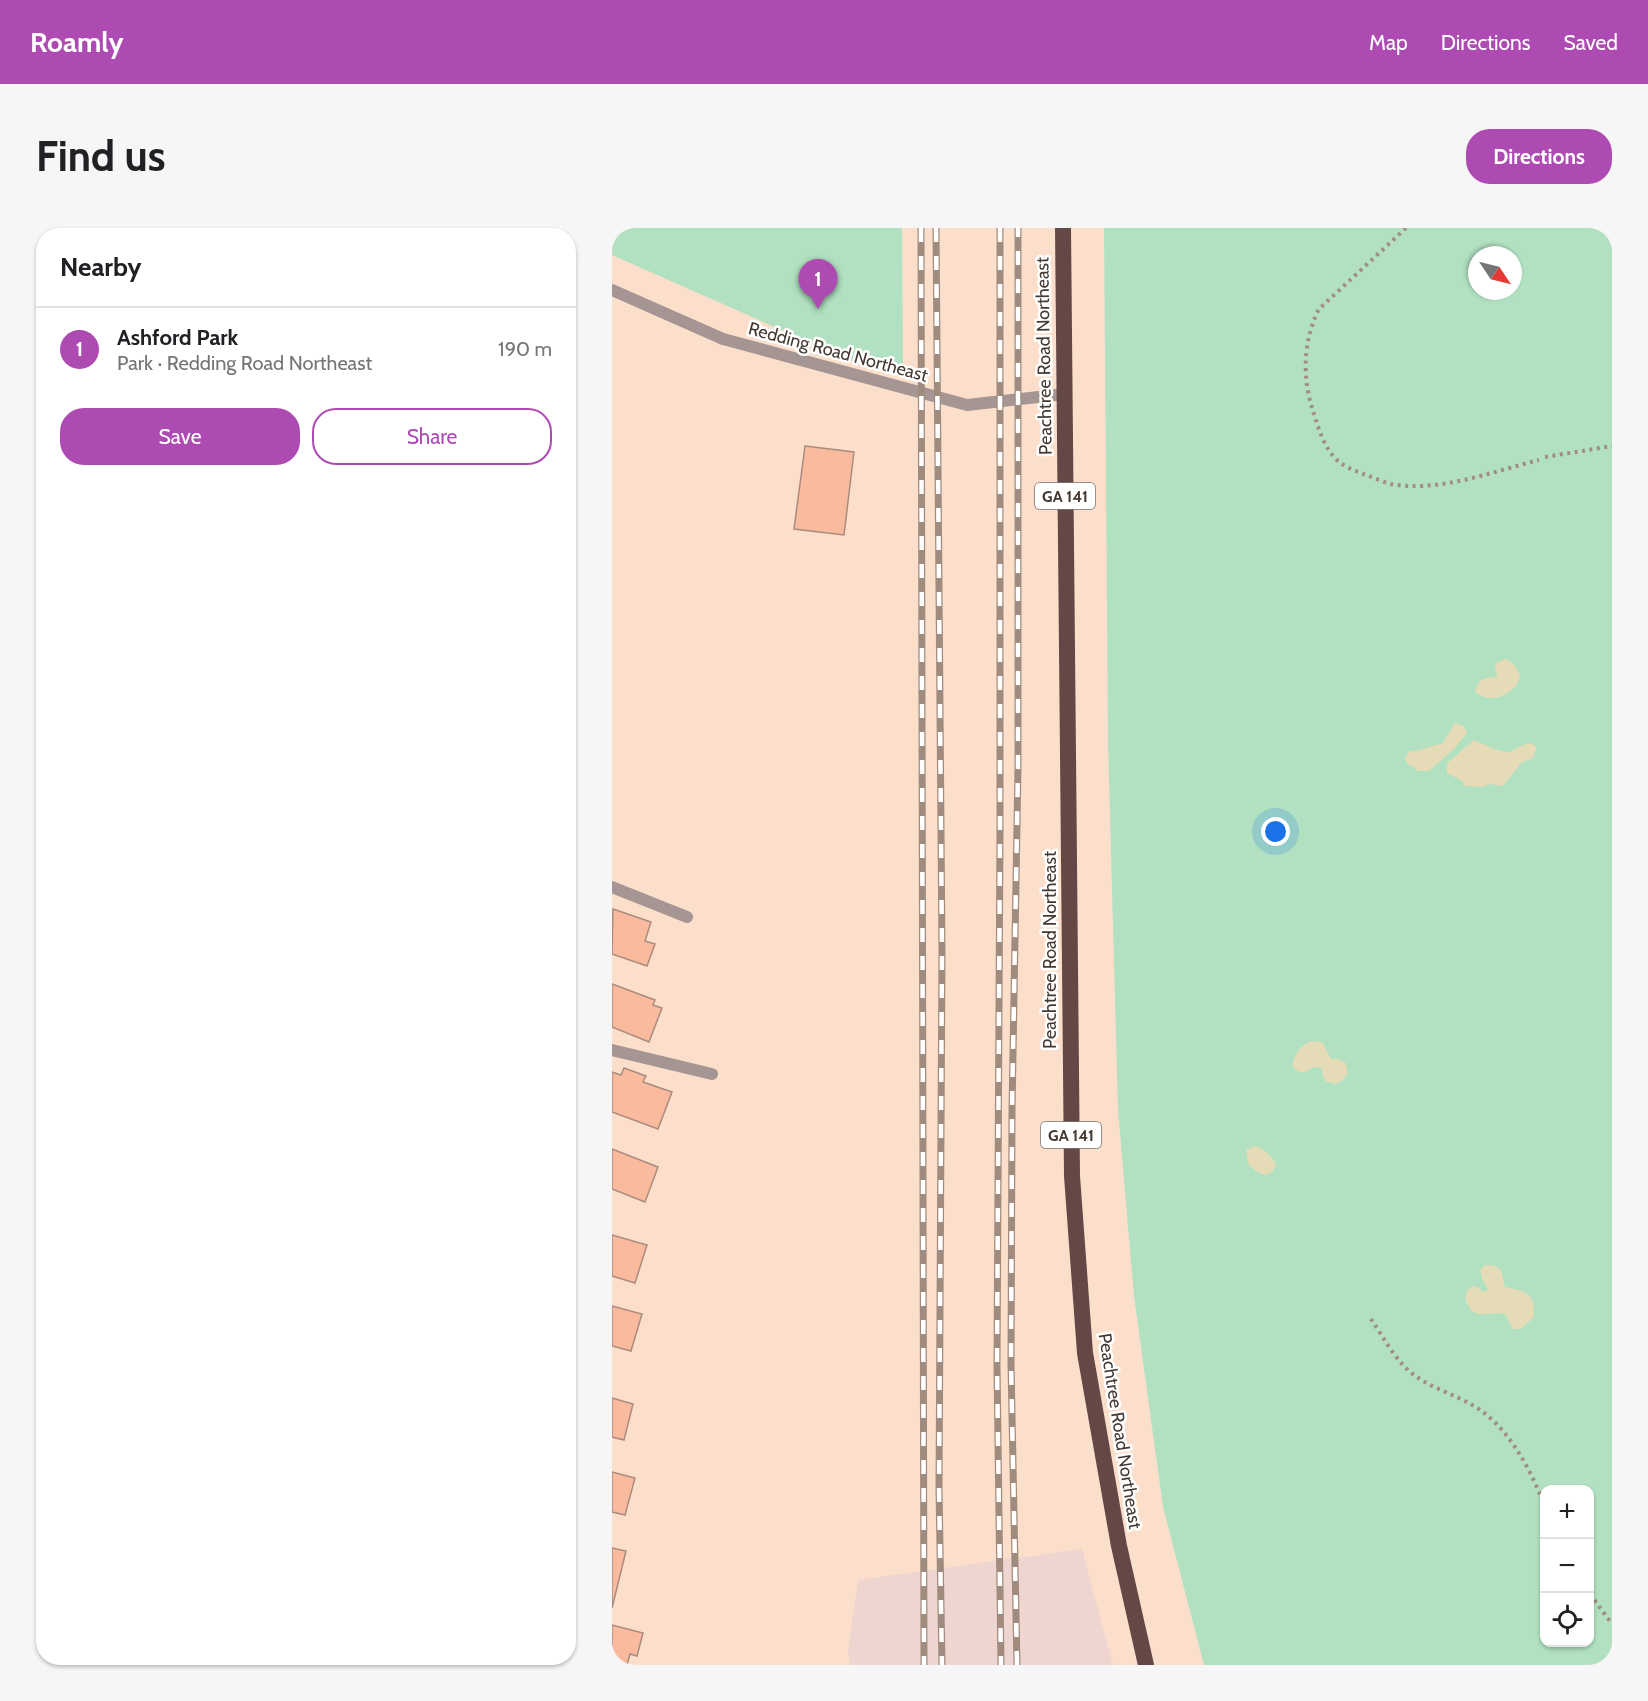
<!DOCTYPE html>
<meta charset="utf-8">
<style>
body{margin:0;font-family:Cabin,sans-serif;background:#f6f6f6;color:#202124}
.controls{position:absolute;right:18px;bottom:18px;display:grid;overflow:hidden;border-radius:12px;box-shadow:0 2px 4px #0004}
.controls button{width:54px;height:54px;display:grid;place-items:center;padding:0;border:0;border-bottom:2px solid #e0e0e0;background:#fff;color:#202124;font:30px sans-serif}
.compass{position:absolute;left:856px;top:18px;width:54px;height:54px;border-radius:50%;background:#fff;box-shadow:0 2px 4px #0004;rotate:125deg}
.you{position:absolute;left:664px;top:604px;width:21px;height:21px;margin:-15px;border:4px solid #fff;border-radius:50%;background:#1a73e8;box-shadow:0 0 0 9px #1a73e833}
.badge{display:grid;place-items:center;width:39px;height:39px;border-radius:50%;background:#ad4bb2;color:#fff;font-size:20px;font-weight:700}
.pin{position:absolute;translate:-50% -50px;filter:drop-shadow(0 2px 3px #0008)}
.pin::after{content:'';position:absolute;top:32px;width:21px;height:18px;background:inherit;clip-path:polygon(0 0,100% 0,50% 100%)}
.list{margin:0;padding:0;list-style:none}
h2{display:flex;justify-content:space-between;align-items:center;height:78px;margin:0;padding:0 24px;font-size:26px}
h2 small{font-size:20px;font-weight:400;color:#757577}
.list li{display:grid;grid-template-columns:39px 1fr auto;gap:18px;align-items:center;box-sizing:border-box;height:84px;padding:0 24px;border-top:2px solid #e0e0e0}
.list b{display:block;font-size:22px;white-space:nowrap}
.list p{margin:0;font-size:20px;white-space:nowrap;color:#757577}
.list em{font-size:20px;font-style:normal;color:#757577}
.actions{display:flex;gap:12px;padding:18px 24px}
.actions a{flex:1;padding:14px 0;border:2px solid #ad4bb2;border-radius:24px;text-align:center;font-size:21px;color:#ad4bb2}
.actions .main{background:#ad4bb2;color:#fff}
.icon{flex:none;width:33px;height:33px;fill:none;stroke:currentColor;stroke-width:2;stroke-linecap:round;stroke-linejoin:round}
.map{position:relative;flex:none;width:1000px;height:1437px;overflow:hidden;border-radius:24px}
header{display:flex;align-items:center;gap:36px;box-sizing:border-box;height:84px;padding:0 30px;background:#ad4bb2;color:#fff}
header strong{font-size:28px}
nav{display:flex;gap:33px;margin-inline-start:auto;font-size:21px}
.intro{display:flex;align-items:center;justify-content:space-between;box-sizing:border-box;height:144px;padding:0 36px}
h1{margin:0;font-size:42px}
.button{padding:15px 27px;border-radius:24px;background:#ad4bb2;color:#fff;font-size:21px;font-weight:700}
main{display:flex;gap:36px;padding:0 36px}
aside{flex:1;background:#fff;border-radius:24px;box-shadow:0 2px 4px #0004}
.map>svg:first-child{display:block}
.commercial{fill:#efd5cf}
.green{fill:#b1e1c1;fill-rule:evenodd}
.sand{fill:#e5dcb7}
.building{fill:#f9ba9e;stroke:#aa8b7e;stroke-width:1.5}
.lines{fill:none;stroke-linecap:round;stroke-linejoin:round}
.path{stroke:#a28d7f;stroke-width:4;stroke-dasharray:3 4.5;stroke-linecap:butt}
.service{stroke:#a59593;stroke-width:12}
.minor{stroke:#a59593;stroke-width:12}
.trunk{stroke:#644846;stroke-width:16}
.rail-casing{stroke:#a08c7e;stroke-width:7}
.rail{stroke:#fff;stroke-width:4.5;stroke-dasharray:14;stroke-linecap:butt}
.labels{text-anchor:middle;stroke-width:5;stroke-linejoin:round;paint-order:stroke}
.shield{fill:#fff;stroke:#7d746f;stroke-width:1.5}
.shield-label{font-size:16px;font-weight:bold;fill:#453931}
.street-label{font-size:18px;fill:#453931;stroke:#fff}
</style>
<header>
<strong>Roamly</strong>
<nav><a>Map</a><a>Directions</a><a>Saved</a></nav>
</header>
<div class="intro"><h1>Find us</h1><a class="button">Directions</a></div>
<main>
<aside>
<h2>Nearby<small></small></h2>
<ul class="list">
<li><span class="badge">1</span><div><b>Ashford Park</b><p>Park · Redding Road Northeast</p></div><em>190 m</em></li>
</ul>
<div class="actions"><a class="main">Save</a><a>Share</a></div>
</aside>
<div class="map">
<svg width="1000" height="1437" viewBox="0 0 1000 1437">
<rect width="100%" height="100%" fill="#fcdfcb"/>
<!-- commercial -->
<path class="commercial" d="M470,1321L501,1437H238L236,1422L246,1352Z"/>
<!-- green -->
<path class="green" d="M0,0H290L291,138L244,135L0,27Z
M492,0H1000V1437H592L551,1279L522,1068L506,882L496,514ZM865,27H901V63H865ZM933,1262H978V1414H933Z"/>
<!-- sand -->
<path class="sand" d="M894,431C902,436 906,439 908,449C903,467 877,478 863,463C867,450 872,450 884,449L885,447L883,437L887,433Z
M843,495L852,498L855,505L842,521L817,543H806L794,534L793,530L798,523C808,524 819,517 830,516Z
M862,512C868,515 893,526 898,524C906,520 910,516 919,515L925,519L921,530L909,535L891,558L879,556L869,559L853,558L850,553L835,545V535Z
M699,813L710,814L719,831H726L733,834L736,845L730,853L723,856L713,853L709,840L702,839L694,844H687L680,838C683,824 687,819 699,813Z
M644,918C652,921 660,928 664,937C658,953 644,946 636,935L634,922Z
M873,1037H881L889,1042L893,1059C913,1064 923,1062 922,1089L909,1101H901L893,1086C880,1082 865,1093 857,1079C852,1072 853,1068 856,1061L863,1058L872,1064L876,1061L870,1051L868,1042Z"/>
<!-- building -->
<path class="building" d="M193,218L242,224L232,307L182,301Z
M1,681L39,694L33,713L43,716L35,738L0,726Z
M0,756L43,772L41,777L50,780L37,814L0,799Z
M12,840L34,848L31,854L60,864L46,901L0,884V844L9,847Z
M0,921L46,939L33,974L0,961Z
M0,1007L35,1017L23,1055L0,1048Z
M0,1078L30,1086L19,1123L0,1118Z
M0,1170L21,1176L12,1212L0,1209Z
M0,1244L23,1250L13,1287L0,1284Z
M0,1320L14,1323L0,1380Z
M0,1397L31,1405L25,1428L18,1426L15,1437H0Z"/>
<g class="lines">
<!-- path -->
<path class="path" d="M794,0L707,81C691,112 690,150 701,183C706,199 712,220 725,232C734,240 746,244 757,248C764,251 772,254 779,256C826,265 882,243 927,232
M933,229L1000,218
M759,1091C772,1110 785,1136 805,1149C822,1161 844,1167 862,1178C897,1199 918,1241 933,1278
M978,1366L1000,1396"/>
<!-- service -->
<path class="service" d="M0,659L75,689
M0,822L100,846"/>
<!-- minor -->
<path class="minor" d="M0,62L111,111L355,177L453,166"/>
<!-- trunk -->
<path class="trunk" d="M451,0L460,948L473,1125L507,1318L534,1437"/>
<defs>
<path id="rail" d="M309,0L312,1437
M324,0L330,723L327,1261L330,1437
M388,0V603L385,1137L389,1437
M405,1437L399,1136L400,883L406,539V0"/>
</defs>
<!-- rail casing -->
<use href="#rail" class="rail-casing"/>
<!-- rail -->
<use href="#rail" class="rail"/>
</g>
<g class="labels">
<!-- shield labels -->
<g class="shield">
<rect x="423" y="255" width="60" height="26" rx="4.5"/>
<rect x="429" y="894" width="60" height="26" rx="4.5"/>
</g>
<g class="shield-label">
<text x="453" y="274">GA 141</text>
<text x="459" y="913">GA 141</text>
</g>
<!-- street labels -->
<g class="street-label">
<text transform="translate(226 124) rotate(15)" y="6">Redding Road Northeast</text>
<text transform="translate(432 128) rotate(-91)" y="6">Peachtree Road Northeast</text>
<text transform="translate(438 722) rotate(-90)" y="6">Peachtree Road Northeast</text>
<text transform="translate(508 1203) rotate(81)" y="6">Peachtree Road Northeast</text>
</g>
</g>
</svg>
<div class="controls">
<button>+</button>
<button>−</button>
<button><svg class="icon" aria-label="locate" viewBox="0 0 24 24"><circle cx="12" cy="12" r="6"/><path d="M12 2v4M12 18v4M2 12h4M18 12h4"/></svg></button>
</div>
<svg class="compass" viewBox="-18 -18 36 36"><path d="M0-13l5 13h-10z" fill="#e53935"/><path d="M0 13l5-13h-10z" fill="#757577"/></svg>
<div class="you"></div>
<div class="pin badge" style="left:206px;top:81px">1</div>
</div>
</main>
